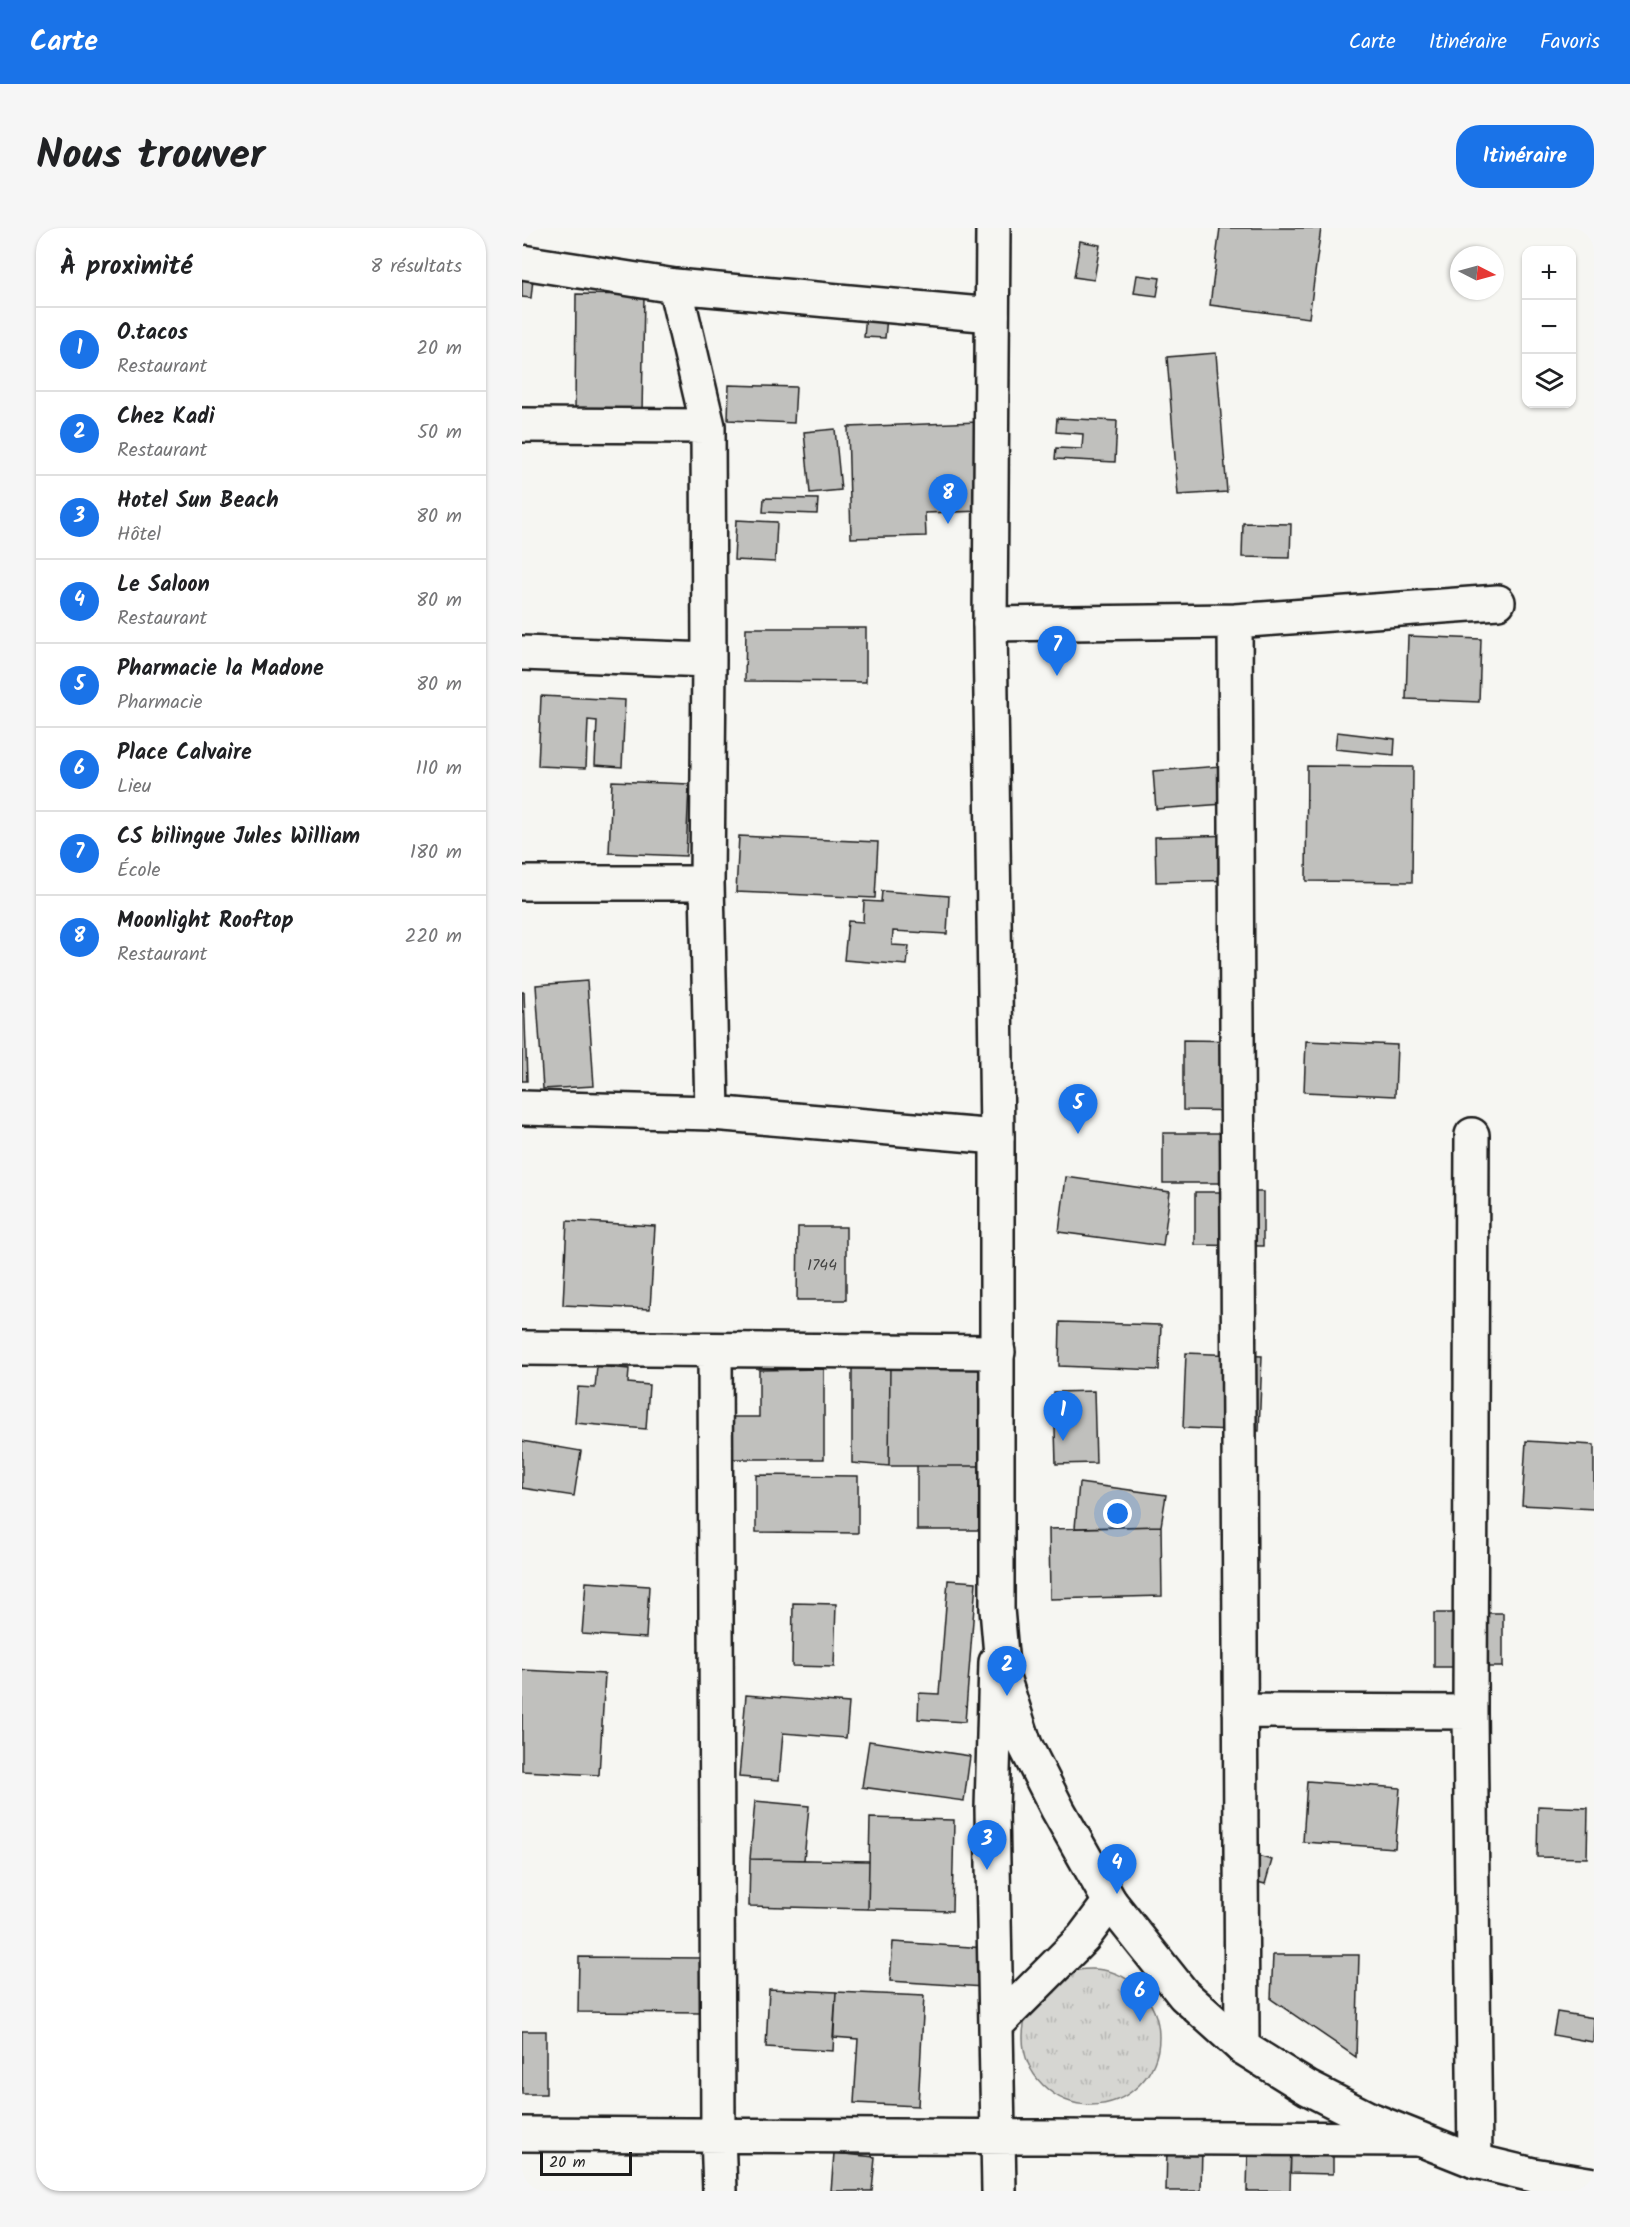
<!DOCTYPE html>
<html lang="fr">
<meta charset="utf-8">
<style>
body{margin:0;font-family:Kalam,sans-serif;background:#f6f6f6;color:#202124}
.controls{position:absolute;right:18px;top:18px;display:grid;overflow:hidden;border-radius:12px;box-shadow:0 2px 4px #0004}
.controls button{width:54px;height:54px;display:grid;place-items:center;padding:0;border:0;border-bottom:2px solid #e0e0e0;background:#fff;color:#202124;font:30px sans-serif}
.compass{position:absolute;left:928px;top:18px;width:54px;height:54px;border-radius:50%;background:#fff;box-shadow:0 2px 4px #0004;rotate:96deg}
.scale{position:absolute;left:18px;bottom:15px;width:92px;box-sizing:border-box;padding-left:6px;border:3px solid #1c1c1c;border-top:0;font-size:16px;line-height:21px;white-space:nowrap;color:#1c1c1c;-webkit-text-stroke:4px #f6f6f2;paint-order:stroke}
.you{position:absolute;left:596px;top:1286px;width:21px;height:21px;margin:-15px;border:4px solid #fff;border-radius:50%;background:#1a73e8;box-shadow:0 0 0 9px #1a73e833}
.badge{display:grid;place-items:center;width:39px;height:39px;border-radius:50%;background:#1a73e8;color:#fff;font-size:20px;font-weight:700}
.pin{position:absolute;translate:-50% -50px;filter:drop-shadow(0 2px 3px #0008)}
.pin::after{content:'';position:absolute;top:32px;width:21px;height:18px;background:inherit;clip-path:polygon(0 0,100% 0,50% 100%)}
.list{margin:0;padding:0;list-style:none}
h2{display:flex;justify-content:space-between;align-items:center;height:78px;margin:0;padding:0 24px;font-size:26px}
h2 small{font-size:20px;font-weight:400;color:#757577}
.list li{display:grid;grid-template-columns:39px 1fr auto;gap:18px;align-items:center;box-sizing:border-box;height:84px;padding:0 24px;border-top:2px solid #e0e0e0}
.list b{display:block;font-size:22px;white-space:nowrap}
.list p{margin:0;font-size:20px;white-space:nowrap;color:#757577}
.list em{font-size:20px;font-style:normal;color:#757577}
.icon{flex:none;width:33px;height:33px;fill:none;stroke:currentColor;stroke-width:2;stroke-linecap:round;stroke-linejoin:round}
.map{position:relative;flex:none;width:1072px;height:1963px;overflow:hidden;border-radius:24px}
header{display:flex;align-items:center;gap:36px;box-sizing:border-box;height:84px;padding:0 30px;background:#1a73e8;color:#fff}
header strong{font-size:28px}
nav{display:flex;gap:33px;margin-inline-start:auto;font-size:21px}
.intro{display:flex;align-items:center;justify-content:space-between;box-sizing:border-box;height:144px;padding:0 36px}
h1{margin:0;font-size:42px}
.button{padding:15px 27px;border-radius:24px;background:#1a73e8;color:#fff;font-size:21px;font-weight:700}
main{display:flex;gap:36px;padding:0 36px}
aside{flex:1;background:#fff;border-radius:24px;box-shadow:0 2px 4px #0004}
.map>svg:first-child{display:block}
.park{fill:url(#park-tufts);stroke:#797977;stroke-width:1.5}
.building{fill:#c0c0bd;stroke:#1c1c1c;stroke-width:1.5}
.lines{fill:none;stroke-linecap:round;stroke-linejoin:round}
.minor-casing{stroke:#1c1c1c;stroke-width:38}
.major-casing{stroke:#1c1c1c;stroke-width:38}
.minor{stroke:#f6f6f2;stroke-width:33}
.major{stroke:#f6f6f2;stroke-width:33}
.labels{text-anchor:middle;stroke-width:4.5;stroke-linejoin:round;paint-order:stroke}
.number-label{font-size:16px;fill:#454544}
</style>
<header>
<strong>Carte</strong>
<nav><a>Carte</a><a>Itinéraire</a><a>Favoris</a></nav>
</header>
<div class="intro"><h1>Nous trouver</h1><a class="button">Itinéraire</a></div>
<main>
<aside>
<h2>À proximité<small>8 résultats</small></h2>
<ul class="list">
<li><span class="badge">1</span><div><b>O.tacos</b><p>Restaurant</p></div><em>20 m</em></li>
<li><span class="badge">2</span><div><b>Chez Kadi</b><p>Restaurant</p></div><em>50 m</em></li>
<li><span class="badge">3</span><div><b>Hotel Sun Beach</b><p>Hôtel</p></div><em>80 m</em></li>
<li><span class="badge">4</span><div><b>Le Saloon</b><p>Restaurant</p></div><em>80 m</em></li>
<li><span class="badge">5</span><div><b>Pharmacie la Madone</b><p>Pharmacie</p></div><em>80 m</em></li>
<li><span class="badge">6</span><div><b>Place Calvaire</b><p>Lieu</p></div><em>110 m</em></li>
<li><span class="badge">7</span><div><b>CS bilingue Jules William</b><p>École</p></div><em>180 m</em></li>
<li><span class="badge">8</span><div><b>Moonlight Rooftop</b><p>Restaurant</p></div><em>220 m</em></li>
</ul>
</aside>
<div class="map">
<svg width="1072" height="1963" viewBox="0 0 1072 1963">
<defs>
<pattern id="park-tufts" width="24" height="20" patternUnits="userSpaceOnUse" patternTransform="scale(1.5)"><rect width="24" height="20" fill="#d6d6d2"/><path d="M3 7l-1-3M5 7V3M7 7l1-3M15 17l-1-3M17 17v-4M19 17l1-3" fill="none" stroke="#b7b7b4"/></pattern>
</defs>
<rect width="100%" height="100%" fill="#f6f6f2"/>
<filter id="ink" filterUnits="userSpaceOnUse"><feTurbulence type="fractalNoise" baseFrequency=".0167" numOctaves="2"/><feDisplacementMap in="SourceGraphic" scale="12" xChannelSelector="R" yChannelSelector="G"/><feConvolveMatrix kernelMatrix="1 2 1 2 8 2 1 2 1" color-interpolation-filters="sRGB"/></filter>
<g filter="url(#ink)">
<!-- park -->
<path class="park" d="M501 1809a68 68 0 1 1 136 0a68 68 0 1 1-136 0Z"/>
<!-- building -->
<path class="building" d="M698,0H799L787,90L688,77Z
M558,13L578,17L572,52L552,49Z
M0,40L12,41L9,70L0,69Z
M615,47L638,50L635,68L612,65Z
M54,66L122,67L120,186L53,185Z
M344,87L365,89L363,110L342,109Z
M694,125L705,264L656,267L645,129Z
M207,157L274,159L272,195L206,192Z
M535,190L595,193L593,234L533,231L534,220L560,221L561,206L534,204Z
M456,194L460,283L403,285L404,308L329,310L326,199Z
M313,201L319,262L288,265L282,204Z
M242,270L296,271L295,286L241,284Z
M214,292L255,294L253,334L212,332Z
M721,295L769,296L768,330L720,329Z
M224,400H344V454L223,453Z
M886,408L959,411L957,474L884,471Z
M19,468L103,472L100,539L73,537L75,493L66,492L64,540L16,538Z
M815,504L873,511L872,527L813,521Z
M699,538L702,576L634,581L631,543Z
M785,538L891,539L890,654L784,653Z
M90,553L167,556L164,628L87,625Z
M720,607L721,652L634,654L633,609Z
M217,608L356,614L353,670L214,664Z
M360,663L427,668L425,706L371,703L370,717L387,718L385,737L322,732L326,693L341,694L342,673L359,674Z
M65,753L72,858L21,861L14,757Z
M0,764H2L5,853H0Z
M661,812L730,813L729,883L661,882Z
M784,813L875,817L873,868L782,864Z
M641,905H726V955H641Z
M544,949L648,964L641,1018L537,1004Z
M673,964H741V1018L673,1017Z
M45,993L133,998L128,1081L41,1077Z
M276,999H324V1072H275Z
M538,1094L639,1097L637,1142L537,1138Z
M664,1125L740,1128L737,1203L661,1200Z
M368,1135L367,1238L330,1235V1140Z
M368,1135L459,1136V1238H367Z
M75,1138L107,1141L106,1155L127,1157L124,1201L53,1195L56,1159L73,1160Z
M302,1141V1231H206V1189H237V1142Z
M572,1163L574,1235L534,1236L532,1164Z
M0,1213L59,1223L52,1268L0,1260Z
M1004,1213L1072,1217V1281L1000,1277Z
M395,1238H459L458,1302H395Z
M234,1247L336,1248V1305L234,1304Z
M557,1255L644,1267L639,1298L553,1300Z
M639,1298L640,1368L528,1371L527,1301Z
M426,1352L454,1354L443,1494L396,1491L397,1465L417,1466Z
M64,1354L127,1358L124,1410L60,1406Z
M271,1375L314,1376L312,1439L270,1438Z
M912,1385H981V1439H912Z
M0,1442L83,1446L77,1547L0,1543Z
M224,1467L327,1475L324,1510L261,1505L257,1552L217,1549Z
M347,1513L448,1528L442,1573L340,1559Z
M785,1553L878,1560L873,1620L781,1614Z
M233,1573L287,1578L282,1632L228,1631Z
M1016,1578L1066,1580L1065,1630L1015,1629Z
M348,1590L432,1592L430,1683L346,1681Z
M721,1624L750,1632L743,1656L714,1648Z
M228,1631L347,1633L346,1681L227,1678Z
M371,1714L464,1720L462,1759L368,1753Z
M751,1727H837L834,1829L749,1771Z
M57,1729L182,1730L181,1785L56,1784Z
M247,1761L314,1764L311,1823L244,1819Z
M314,1764L402,1768L396,1878L332,1875L336,1811L311,1809Z
M1035,1784L1072,1790L1071,1814L1031,1807Z
M0,1803H24V1866H0Z
M645,1920H680L679,1963H644Z
M726,1921H769L768,1963H725Z
M769,1921L811,1922V1946L768,1945Z
M312,1925L353,1929L350,1963H309Z"/>
<g class="lines">
<defs>
<path id="minor" d="M0,34L153,58L470,87
M153,58L186,198L187,432L185,655L190,885
M0,197L186,198
M713,393L720,1819
M468,396L713,393L976,374
M0,425L187,432
M0,655H185
M0,880L190,885L475,909
M950,907L948,1484L953,1933
M0,1120L476,1124
M193,1122L196,1906L198,1963
M474,1434L470,1581L477,1963
M718,1483L948,1484
M475,1796L561,1710L588,1674
M0,1906L895,1911"/>
<path id="major" d="M471,0L468,396L475,909V1381L481,1449L503,1517L536,1582L588,1674L662,1767L720,1819L786,1860L845,1890L953,1933L1011,1947L1072,1957"/>
</defs>
<!-- minor casing -->
<use href="#minor" class="minor-casing"/>
<!-- major casing -->
<use href="#major" class="major-casing"/>
<!-- minor -->
<use href="#minor" class="minor"/>
<!-- major -->
<use href="#major" class="major"/>
</g>
</g>
<g class="labels">
<!-- number labels -->
<g class="number-label">
<text x="300" y="1042">1744</text>
</g>
</g>
</svg>
<div class="controls">
<button>+</button>
<button>−</button>
<button><svg class="icon" aria-label="layers" viewBox="0 0 24 24"><path d="M12 4l9 5-9 5-9-5zM3 14l9 5 9-5"/></svg></button>
</div>
<svg class="compass" viewBox="-18 -18 36 36"><path d="M0-13l5 13h-10z" fill="#e53935"/><path d="M0 13l5-13h-10z" fill="#757577"/></svg>
<div class="scale">20 m</div>
<div class="you"></div>
<div class="pin badge" style="left:541px;top:1213px">1</div>
<div class="pin badge" style="left:485px;top:1468px">2</div>
<div class="pin badge" style="left:465px;top:1642px">3</div>
<div class="pin badge" style="left:595px;top:1666px">4</div>
<div class="pin badge" style="left:556px;top:906px">5</div>
<div class="pin badge" style="left:618px;top:1794px">6</div>
<div class="pin badge" style="left:535px;top:448px">7</div>
<div class="pin badge" style="left:426px;top:296px">8</div>
</div>
</main>
